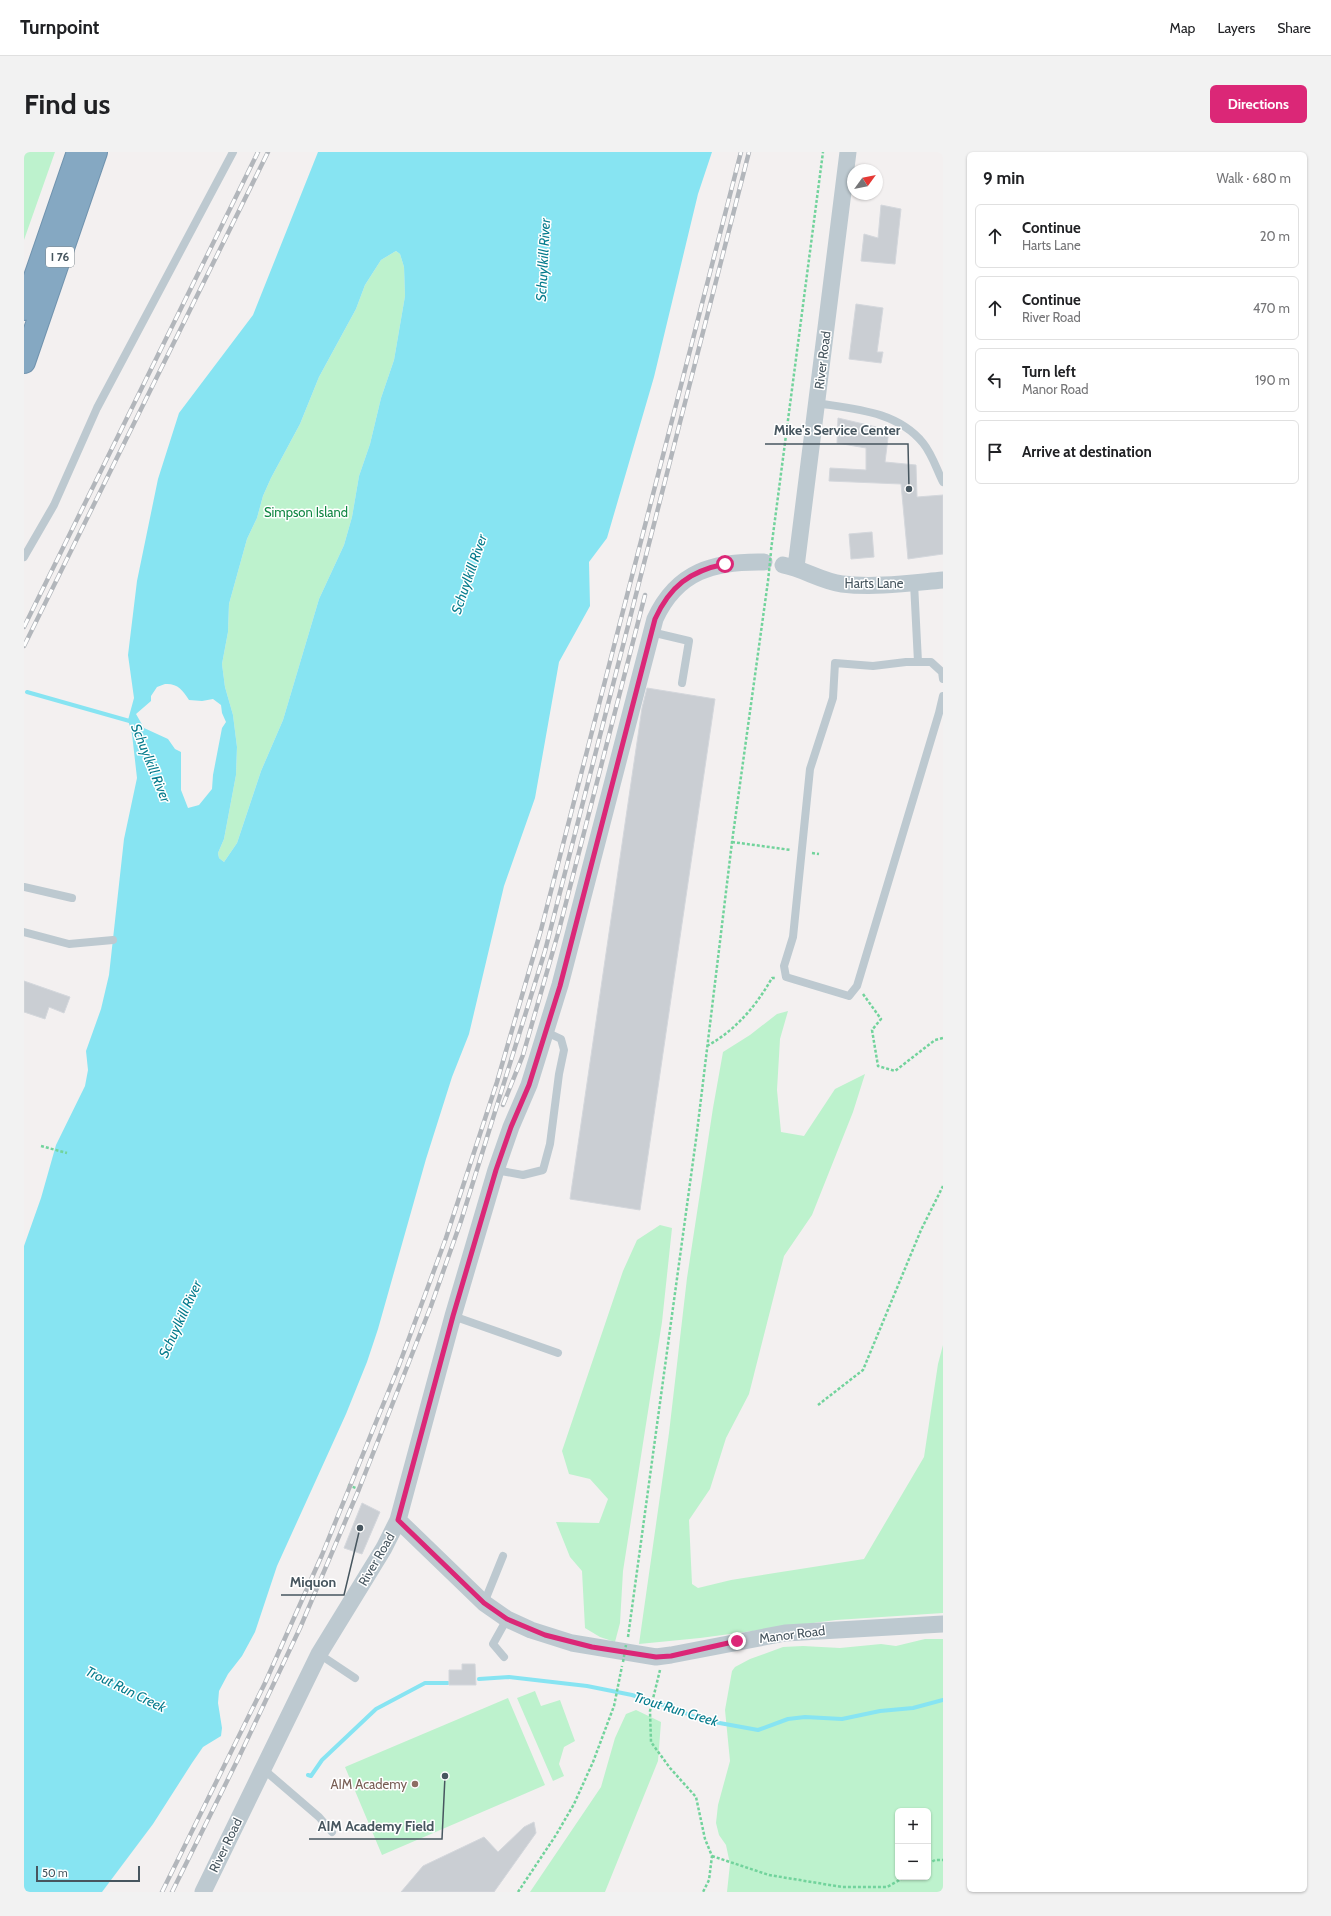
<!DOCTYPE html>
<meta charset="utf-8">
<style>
body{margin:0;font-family:Cabin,sans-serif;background:#f2f2f2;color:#202124}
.controls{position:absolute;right:12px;bottom:12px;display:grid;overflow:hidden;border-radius:6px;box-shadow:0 1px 3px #0004}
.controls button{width:36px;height:36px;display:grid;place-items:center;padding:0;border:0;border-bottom:1px solid #e0e0e0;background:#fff;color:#202124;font:20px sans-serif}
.compass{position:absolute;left:823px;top:12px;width:36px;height:36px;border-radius:50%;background:#fff;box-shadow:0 1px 3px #0004;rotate:57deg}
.scale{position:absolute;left:12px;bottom:10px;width:104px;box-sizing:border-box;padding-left:4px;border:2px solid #47565f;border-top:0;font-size:11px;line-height:14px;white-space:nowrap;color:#47565f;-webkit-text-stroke:3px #fff;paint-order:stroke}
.stop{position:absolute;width:12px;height:12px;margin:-9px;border:3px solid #db2777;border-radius:50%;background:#fff}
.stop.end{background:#db2777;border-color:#fff;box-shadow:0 1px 4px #0008}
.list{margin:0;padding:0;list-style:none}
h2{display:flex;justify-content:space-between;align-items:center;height:52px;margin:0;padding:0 16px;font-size:17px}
h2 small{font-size:13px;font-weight:400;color:#757577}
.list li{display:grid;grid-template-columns:26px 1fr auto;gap:12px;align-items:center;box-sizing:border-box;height:64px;margin:0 8px 8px;padding:0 8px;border:1px solid #e0e0e0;border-radius:6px}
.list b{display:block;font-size:15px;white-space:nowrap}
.list p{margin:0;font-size:13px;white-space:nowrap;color:#757577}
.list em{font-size:13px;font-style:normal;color:#757577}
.icon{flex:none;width:22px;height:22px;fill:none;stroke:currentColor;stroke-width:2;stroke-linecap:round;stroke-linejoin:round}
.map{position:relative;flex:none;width:919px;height:1740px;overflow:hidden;border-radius:6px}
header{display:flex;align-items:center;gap:24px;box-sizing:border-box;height:56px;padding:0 20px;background:#fff;border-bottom:1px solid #e0e0e0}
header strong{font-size:19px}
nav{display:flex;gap:22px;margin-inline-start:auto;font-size:14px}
.intro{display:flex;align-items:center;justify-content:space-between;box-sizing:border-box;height:96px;padding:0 24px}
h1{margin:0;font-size:28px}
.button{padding:10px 18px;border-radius:6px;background:#db2777;color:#fff;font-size:14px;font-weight:700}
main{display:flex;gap:24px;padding:0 24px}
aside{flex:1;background:#fff;border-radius:6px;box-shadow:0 1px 3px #0004}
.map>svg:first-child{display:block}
.green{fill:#bdf2cd;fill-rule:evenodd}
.water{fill:#87e4f2;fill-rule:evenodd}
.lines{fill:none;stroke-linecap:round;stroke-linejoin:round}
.stream{stroke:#87e4f2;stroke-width:4}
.building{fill:#caced3;stroke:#d4d7dc}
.motorway-casing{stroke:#7093ae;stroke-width:24}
.path{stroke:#72d39c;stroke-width:2.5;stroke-dasharray:3 2;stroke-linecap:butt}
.service{stroke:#bdc9d0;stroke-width:8}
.minor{stroke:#bdc9d0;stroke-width:17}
.motorway{stroke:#85a8c2;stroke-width:22}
.rail-casing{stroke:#b2b6bb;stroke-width:4.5}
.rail{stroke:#fff;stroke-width:3;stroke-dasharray:9;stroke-linecap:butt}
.path-bridge{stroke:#72d39c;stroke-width:2.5;stroke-dasharray:3 2;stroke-linecap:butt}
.route{stroke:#db2777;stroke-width:5}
.education-dot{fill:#8d6e63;stroke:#fff;stroke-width:1.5}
.labels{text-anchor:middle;stroke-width:3;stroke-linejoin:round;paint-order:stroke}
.shield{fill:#fff;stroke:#7e898f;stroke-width:1}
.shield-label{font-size:12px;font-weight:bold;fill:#47565f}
.street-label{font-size:13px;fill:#47565f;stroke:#fff}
.park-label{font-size:13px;fill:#118743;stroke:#fff}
.education-label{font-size:13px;fill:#785e54;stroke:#fff;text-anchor:end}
.water-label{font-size:14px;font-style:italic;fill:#067c8d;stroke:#fff}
.leader{fill:none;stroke:#47565f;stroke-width:1.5}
.callout-dot{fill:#47565f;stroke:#fff;stroke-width:1.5}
.callout-label{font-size:14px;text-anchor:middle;font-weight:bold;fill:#47565f;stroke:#fff;stroke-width:3;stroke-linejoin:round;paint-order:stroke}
</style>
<header>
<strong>Turnpoint</strong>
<nav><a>Map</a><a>Layers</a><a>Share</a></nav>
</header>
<div class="intro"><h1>Find us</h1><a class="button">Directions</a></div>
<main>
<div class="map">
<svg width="919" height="1740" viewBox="0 0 919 1740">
<rect width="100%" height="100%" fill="#f3f0f0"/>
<!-- green -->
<path class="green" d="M0,0H31L0,88Z
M372,99L376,102L380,115L381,144L370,208L357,246L346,292L335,324L328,365L320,393L295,447L259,568L237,619L213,691L200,710L195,706L194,701L200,687L212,623L213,595L209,563L201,535L198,512L204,480L205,452L223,387L233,366L239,344L247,326L276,272L295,225L332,157L341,133L357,108Z
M764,859L756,887L753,938L757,980L780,984L811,937L841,922L829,960L788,1063L760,1104L725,1242L702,1286L686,1337L665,1368L668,1432L674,1436L707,1428L840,1407L900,1305L914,1212L919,1193V1461L812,1468L676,1486L615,1492L645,1281L663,1126L689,956L699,900L726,883L753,862Z
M636,1073L648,1076L638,1170L599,1419L596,1471L591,1490L576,1485L561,1476L558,1419L546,1405L532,1370L575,1371L584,1347L566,1327L545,1322L538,1299L599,1119L613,1088Z
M901,1487H919V1740H703L706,1712L702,1693L695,1683L692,1671L694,1653L706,1609L701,1558L708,1519L711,1515L726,1507L759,1495L779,1494L816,1496L857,1492L872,1494ZM874,1659H904V1725H874Z
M511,1539L517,1554L536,1548L551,1589L540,1595L535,1612L540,1624L529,1629L493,1546Z
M484,1546L521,1633L358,1703L321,1615Z
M612,1558L637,1570L634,1609L581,1740H506L577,1635L591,1586L602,1562Z"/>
<!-- water -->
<path class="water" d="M294,0H688L674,42L630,225L583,386L565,410L566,454L535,510L511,646L480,734L445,882L428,925L402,1007L354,1177L343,1210L322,1262L253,1414L231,1480L218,1504L204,1522L195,1539L194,1551L198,1576L197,1584L179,1595L168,1611L129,1672L78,1740H0V1094L17,1046L32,993L61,934L64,918L62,899L77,857L85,823L100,687L113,626L108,582L104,568L110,546L104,503L113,429L134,327L155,261L229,163ZM372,99L376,102L380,115L381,144L370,208L357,246L346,292L335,324L328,365L320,393L295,447L259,568L237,619L213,691L200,710L195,706L194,701L200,687L212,623L213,595L209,563L201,535L198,512L204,480L205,452L223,387L233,366L239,344L247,326L276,272L295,225L332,157L341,133L357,108ZM141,532C153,531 159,538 165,548L178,549L189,547L197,553L198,561L202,570L198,576L189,623L188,637L175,653L164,656L157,638V600L151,597L144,587L120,576L112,562L127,549V544L133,535Z"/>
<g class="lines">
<!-- stream -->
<path class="stream" d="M3,540L109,570
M455,1527L485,1525L563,1534L608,1543L643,1554L679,1568L734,1578L764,1567L781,1565L818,1567L856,1559L889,1556L919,1548
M284,1623L287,1624L298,1608L352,1557L401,1531H424"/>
</g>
<!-- building -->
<path class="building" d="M857,53L877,57L871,112L837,109L840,82L854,86Z
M832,152L859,156L853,200H859L857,211L825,207Z
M814,266L865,278L861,310L892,313L893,345L919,343V402L884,407L877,332L805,329L806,316L842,318V296L813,291Z
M848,380L850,405L827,407L825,382Z
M623,536L691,547L616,1058L546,1047L618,556Z
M0,829L46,845L40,861L25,855L21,867L0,860Z
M338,1351L356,1360L338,1402L320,1396Z
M438,1512H451L452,1533H425V1518H438Z
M510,1670L512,1681L470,1740H377L399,1714L460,1685L474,1700L500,1675Z"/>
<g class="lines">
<defs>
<path id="motorway" d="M0,157L54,0
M0,210L72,0"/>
</defs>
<!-- motorway casing -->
<use href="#motorway" class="motorway-casing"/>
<!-- path -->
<path class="path" d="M747,398L799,0
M708,690L767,698
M788,701L795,702
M839,842L857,867L848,878L854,914L871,919L911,888L919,886
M683,894C712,878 732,854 748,826H752
M17,994L43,1001
M794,1253L839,1218L897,1078L919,1034
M324,1333L337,1338
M604,1485L673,980L708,690L744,429
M636,1518L626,1559L627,1590L646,1616L672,1645L681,1687L688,1704L685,1728L679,1740
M688,1704L745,1723L818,1735H863L881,1725
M904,1712L911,1708H919
M494,1740L532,1683L550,1652L569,1610L590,1554L598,1514"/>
<!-- service -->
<path class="service" d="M792,251C830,257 873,259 899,291C908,302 913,318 919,330
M0,405L30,353L73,256L209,0
M890,431L894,510
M627,480L665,489L658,531
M919,527L918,520L907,510H882L849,514L811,511L809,546L786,617L769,785L760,814L762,825L825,844L833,834L915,561L919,544
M0,735L48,746
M0,780L45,792L89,788
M472,1018L499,1023L519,1018L526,992L535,922L540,898L537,887L522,880
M429,1164L534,1201
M460,1451L479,1404
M295,1502L331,1526
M480,1505L469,1492L483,1467
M238,1616L295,1665L308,1680"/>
<!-- minor -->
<path class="minor" d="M759,413C780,417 797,429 818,432C850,436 886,431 919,428
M772,415L824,0
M374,1368L460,1451L483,1467L507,1478L548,1491L632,1505L647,1503L761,1481L919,1472
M179,1740L295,1502L360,1396L374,1368L429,1164L472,1018L487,975L505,933L536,833L631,467C653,419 690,409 740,410"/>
<!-- motorway -->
<use href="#motorway" class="motorway"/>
<defs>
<path id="rail" d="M0,475L234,0
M0,494L244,0
M479,953L499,903L535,778L621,443
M138,1740L241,1531L298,1403L374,1216L422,1086L473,930L517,778L717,0
M148,1740L215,1605L276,1476L335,1337L407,1154L437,1069L521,799L725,0"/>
</defs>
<!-- rail casing -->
<use href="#rail" class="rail-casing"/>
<!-- rail -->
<use href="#rail" class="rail"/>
<!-- path-bridge -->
<path class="path-bridge" d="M744,429L747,400
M599,1510L602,1493"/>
</g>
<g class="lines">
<!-- route -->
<path class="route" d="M701,412C666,419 646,434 631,467L536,834L505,933L487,975L472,1018L429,1164L374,1368L460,1451L483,1467L521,1483L568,1495L632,1505L647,1504L713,1489"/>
</g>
<!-- markers -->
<circle class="education-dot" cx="391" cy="1632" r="4"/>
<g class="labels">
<!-- shield labels -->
<rect class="shield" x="22" y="95" width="28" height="20" rx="3"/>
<g class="shield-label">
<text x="36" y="109">I 76</text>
</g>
<!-- street labels -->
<g class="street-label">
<text transform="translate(798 208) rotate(-83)" y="5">River Road</text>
<text x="850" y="436">Harts Lane</text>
<text transform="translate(352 1407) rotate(-60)" y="5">River Road</text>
<text transform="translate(768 1482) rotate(-7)" y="5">Manor Road</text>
<text transform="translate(201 1693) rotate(-64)" y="5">River Road</text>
</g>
<!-- park labels -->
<g class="park-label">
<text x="282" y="365">Simpson Island</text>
</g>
<!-- education labels -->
<g class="education-label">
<text x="383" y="1637">AIM Academy</text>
</g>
<!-- water labels -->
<g class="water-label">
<text transform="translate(519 108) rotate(-87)" y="5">Schuylkill River</text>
<text transform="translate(445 422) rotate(-71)" y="5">Schuylkill River</text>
<text transform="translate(127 611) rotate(68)" y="5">Schuylkill River</text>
<text transform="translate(156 1167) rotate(-65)" y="5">Schuylkill River</text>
<text transform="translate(102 1537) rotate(26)" y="5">Trout Run Creek</text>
<text transform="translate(652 1557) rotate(17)" y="5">Trout Run Creek</text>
</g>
</g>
<!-- callouts -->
<path class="leader" d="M885 337L884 292H741M336 1376L320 1443H257M421 1624L418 1687H285"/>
<g class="callout-dot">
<circle cx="885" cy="337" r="4"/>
<circle cx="336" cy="1376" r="4"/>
<circle cx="421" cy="1624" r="4"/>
</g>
<g class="callout-label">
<text x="813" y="283">Mike's Service Center</text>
<text x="289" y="1435">Miquon</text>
<text x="352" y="1679">AIM Academy Field</text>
</g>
</svg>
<div class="controls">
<button>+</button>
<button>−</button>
</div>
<svg class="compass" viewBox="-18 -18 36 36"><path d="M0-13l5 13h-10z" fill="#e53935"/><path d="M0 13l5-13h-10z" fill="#757577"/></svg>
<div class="scale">50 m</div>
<div class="stop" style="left:701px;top:412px"></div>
<div class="stop end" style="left:713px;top:1489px"></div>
</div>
<aside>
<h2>9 min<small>Walk · 680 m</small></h2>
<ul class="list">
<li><svg class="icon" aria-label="ahead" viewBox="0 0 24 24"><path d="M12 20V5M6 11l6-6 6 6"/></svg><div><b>Continue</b><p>Harts Lane</p></div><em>20 m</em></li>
<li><svg class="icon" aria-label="ahead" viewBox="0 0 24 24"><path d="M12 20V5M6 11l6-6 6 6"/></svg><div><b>Continue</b><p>River Road</p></div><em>470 m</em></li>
<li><svg class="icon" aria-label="left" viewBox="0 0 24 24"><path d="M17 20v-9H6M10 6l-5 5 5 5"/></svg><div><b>Turn left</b><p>Manor Road</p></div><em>190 m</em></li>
<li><svg class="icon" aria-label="arrive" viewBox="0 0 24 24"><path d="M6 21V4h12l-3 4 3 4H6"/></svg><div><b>Arrive at destination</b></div></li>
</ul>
</aside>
</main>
